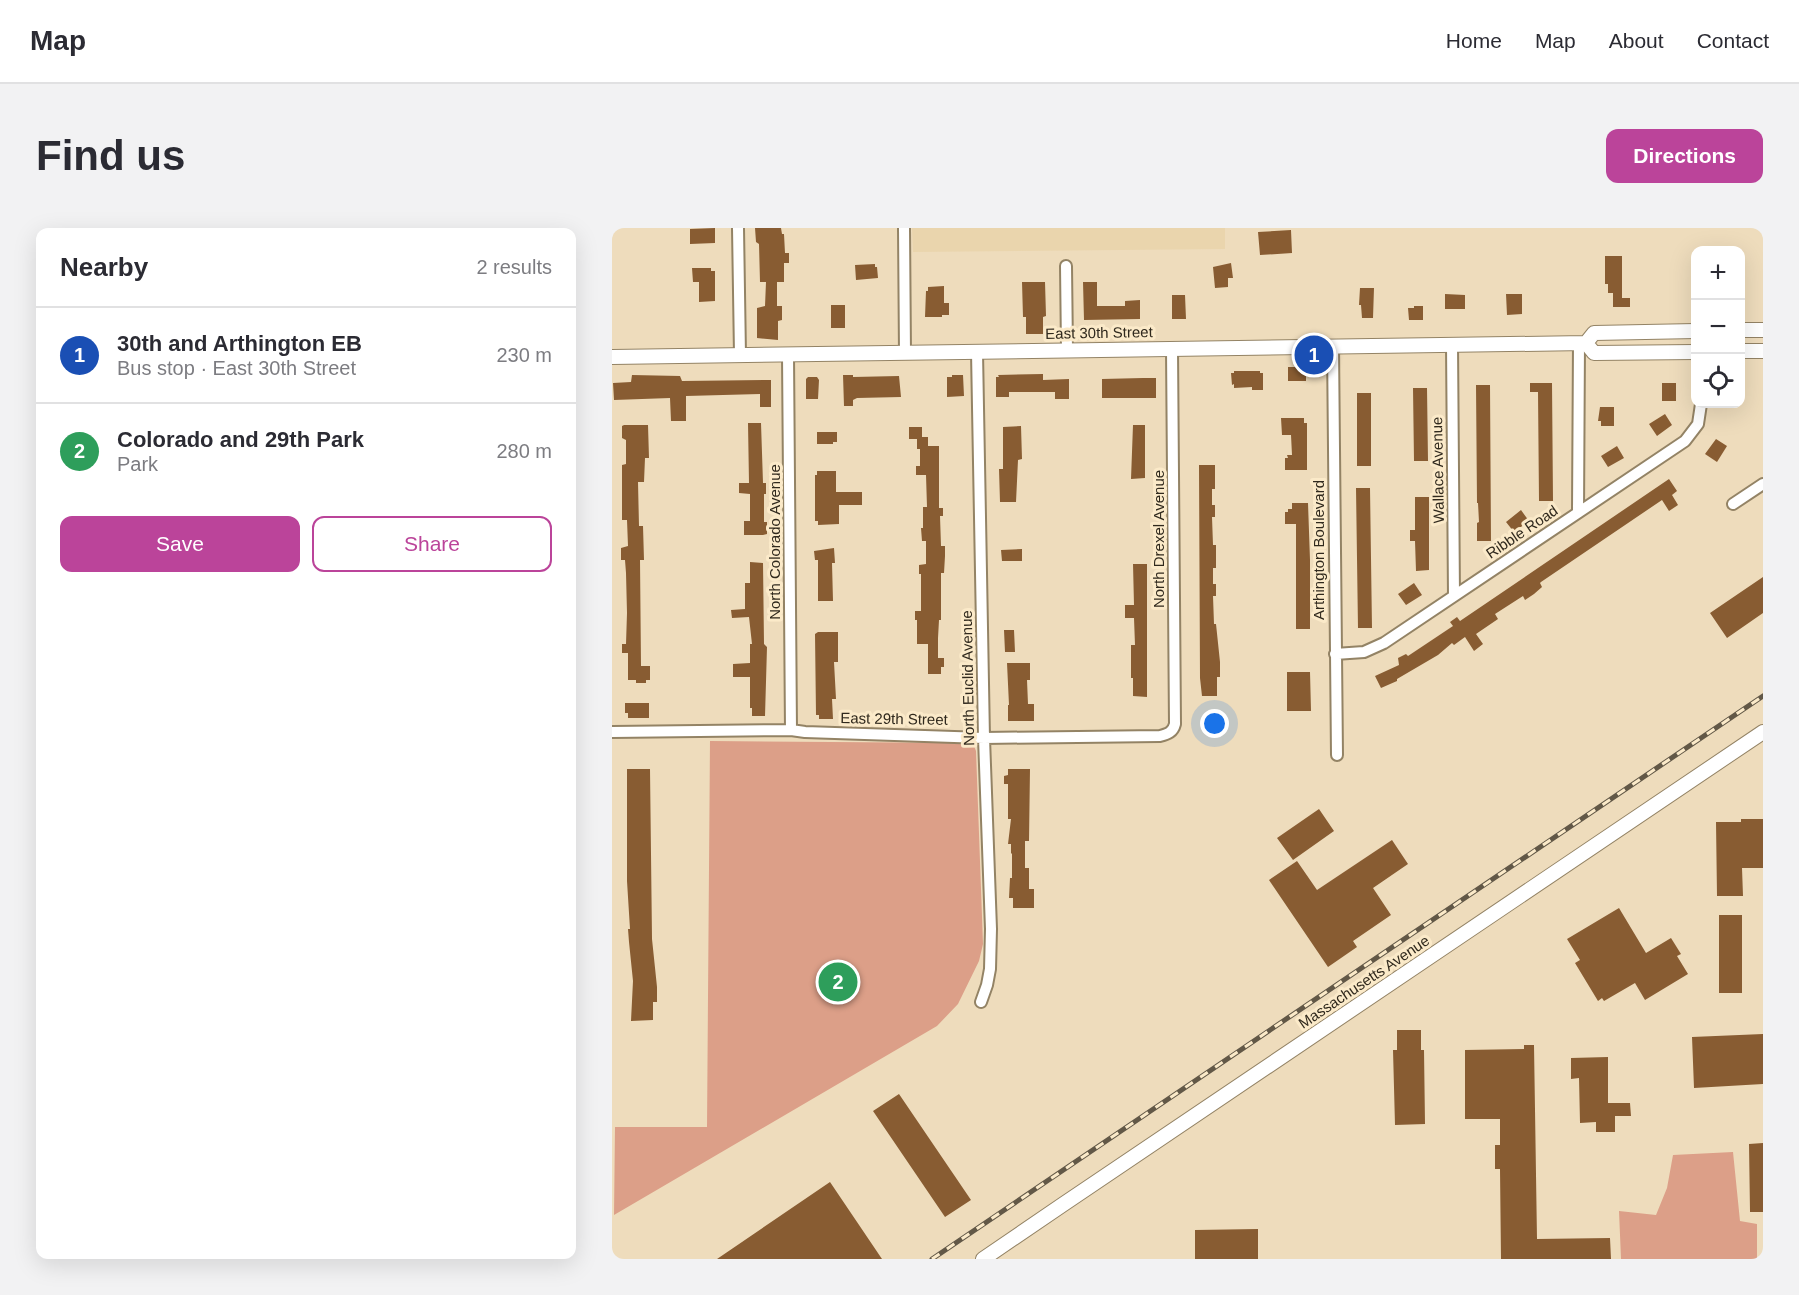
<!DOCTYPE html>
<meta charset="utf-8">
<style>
body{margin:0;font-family:Arial,sans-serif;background:#f2f2f3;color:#2b2b33}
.controls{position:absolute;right:18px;top:18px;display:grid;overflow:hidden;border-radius:12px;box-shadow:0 6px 24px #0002}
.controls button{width:54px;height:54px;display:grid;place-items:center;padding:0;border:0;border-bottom:2px solid #e1e1e2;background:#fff;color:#2b2b33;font:30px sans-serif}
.you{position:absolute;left:603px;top:496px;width:21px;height:21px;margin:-15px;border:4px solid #fff;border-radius:50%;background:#1a73e8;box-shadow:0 0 0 9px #1a73e833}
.badge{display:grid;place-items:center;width:39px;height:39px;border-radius:50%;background:#bb449a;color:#fff;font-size:20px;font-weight:700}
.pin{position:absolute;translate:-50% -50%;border:3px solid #fff;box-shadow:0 2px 6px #0006}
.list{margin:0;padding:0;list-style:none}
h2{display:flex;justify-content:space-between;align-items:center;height:78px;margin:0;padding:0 24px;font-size:26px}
h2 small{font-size:20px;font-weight:400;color:#7c7c81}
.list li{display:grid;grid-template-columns:39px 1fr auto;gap:18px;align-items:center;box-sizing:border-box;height:96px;padding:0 24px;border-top:2px solid #e1e1e2}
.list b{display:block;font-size:22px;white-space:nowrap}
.list p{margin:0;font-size:20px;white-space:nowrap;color:#7c7c81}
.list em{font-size:20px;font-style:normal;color:#7c7c81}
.actions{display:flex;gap:12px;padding:18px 24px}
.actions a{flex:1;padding:14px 0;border:2px solid #bb449a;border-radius:12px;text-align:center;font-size:21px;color:#bb449a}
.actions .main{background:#bb449a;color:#fff}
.icon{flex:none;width:33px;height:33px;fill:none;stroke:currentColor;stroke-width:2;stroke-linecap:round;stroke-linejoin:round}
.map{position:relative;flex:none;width:1151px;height:1031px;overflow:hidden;border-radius:12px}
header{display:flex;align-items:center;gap:36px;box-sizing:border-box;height:84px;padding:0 30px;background:#fff;border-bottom:2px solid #e1e1e2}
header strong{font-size:28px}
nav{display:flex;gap:33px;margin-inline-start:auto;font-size:21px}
.intro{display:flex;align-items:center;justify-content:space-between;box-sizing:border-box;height:144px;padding:0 36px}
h1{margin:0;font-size:42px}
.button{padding:15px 27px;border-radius:12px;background:#bb449a;color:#fff;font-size:21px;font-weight:700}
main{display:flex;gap:36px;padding:0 36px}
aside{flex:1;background:#fff;border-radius:12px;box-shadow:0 6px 24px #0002}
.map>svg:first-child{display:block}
.built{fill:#ead5ad}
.green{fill:#dc9f88}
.building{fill:#885c32}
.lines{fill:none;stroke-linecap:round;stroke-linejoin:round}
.minor-casing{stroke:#938365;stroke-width:14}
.major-casing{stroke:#938365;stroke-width:16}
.minor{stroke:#fff;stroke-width:10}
.major{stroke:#fff;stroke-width:14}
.rail-casing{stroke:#625847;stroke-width:5}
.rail{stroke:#fbeac9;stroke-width:3;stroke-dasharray:9;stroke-linecap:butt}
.labels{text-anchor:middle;stroke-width:6;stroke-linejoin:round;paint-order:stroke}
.street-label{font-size:15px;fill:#30291d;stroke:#fbeac9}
</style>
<header>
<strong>Map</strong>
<nav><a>Home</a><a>Map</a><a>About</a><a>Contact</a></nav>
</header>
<div class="intro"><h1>Find us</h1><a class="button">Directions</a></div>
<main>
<aside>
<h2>Nearby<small>2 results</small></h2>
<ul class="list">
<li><span class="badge" style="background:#1a4fb4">1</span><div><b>30th and Arthington EB</b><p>Bus stop · East 30th Street</p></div><em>230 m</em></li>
<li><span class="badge" style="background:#2e9e5b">2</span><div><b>Colorado and 29th Park</b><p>Park</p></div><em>280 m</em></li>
</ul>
<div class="actions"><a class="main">Save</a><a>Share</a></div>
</aside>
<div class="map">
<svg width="1151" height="1031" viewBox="0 0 1151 1031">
<rect width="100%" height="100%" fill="#eedcbc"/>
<!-- built -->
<path class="built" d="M300,0H613V21L301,24Z"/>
<!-- green -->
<path class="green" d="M98,513L356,515L362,518L364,523L371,716L367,733L346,776L325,798L2,987L3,899H95Z
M1121,924L1128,993L1145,996V1031H1009L1007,983L1044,987L1055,960L1061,927Z"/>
<!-- building -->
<path class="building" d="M103,0V15L78,16V1Z
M143,0H169L170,6H172L173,25H177V35H172V54H165V78H170V92L166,93V112L145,110V80L153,78L154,54H148L147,16L144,14Z
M679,2L680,25L648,27L646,4Z
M993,28H1010V70H1018V79H1001V65H996V56H993Z
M619,35L621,50H616V59L603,60L601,39Z
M263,36V39H265L266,50L244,52L243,37Z
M80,40H99V43H103V73L87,74V54H81Z
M410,54H433L434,88L431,89V106H414V89H411Z
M471,54H485V78H513V73L528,72V91L472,92Z
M332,58V75H337V87H330V89H313L314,63H316V59Z
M748,60H762L761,90H750L749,77H747Z
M833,66L853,67V81H833Z
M894,66H910V86L895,87Z
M560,67H573L574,91H560Z
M219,77H233V100H219Z
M802,78H811V92H797L796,80H802Z
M676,139H694V153H676Z
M622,143H648V145H651V162H640V159L622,160V156L620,157L619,145H622Z
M431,146V152L457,151V171H443V164H397V169H384V149H387L386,147Z
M20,147L68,148L70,153L159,152V179H148V166L74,168V193H59L58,170L2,172L1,155L19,154Z
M231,147H241V149L287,148L289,169L245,170L241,172V178H232Z
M340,147H351L352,168L335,169V149H340Z
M196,149H205L207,152L206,171H194V151Z
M531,150H544V170H490V151Z
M918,155H940L941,273H927L926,164H918Z
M1050,155H1064V173H1050Z
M864,157H878L879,313H865V295L867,294L866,275H865Z
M801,160H815L816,233H802Z
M745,165H759V238H745Z
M988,179H1002V198H989V193H986Z
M1053,186L1060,197L1045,208L1037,196Z
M669,190H692V195H695V242H673V230H676L675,227H680L679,207H670Z
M136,195H149L151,255H154V266H152V294H155V306L151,307H132V293H138V266L127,265V255H137Z
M12,197H36L37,230H33L32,254H26L27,298H31L32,332H28L29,438H38V452H34V455H24V452H16V425H10V416H14L15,385L14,345L13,332H9V320L16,318L15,292H10V237L14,236V212L10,210V198Z
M521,197H533V250L519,251Z
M409,198L410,231L406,232L404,274H388L387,241H391V199Z
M297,199H310V209H316V218H327V280H331V288H328L329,318H333V328L332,345H329V392H327L326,410V430H332V439H329V446H316V416H305V392H303V383H309V346H307V337L314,336V313H310L309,300H311V279H315L314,247H304V238H308V221H305V211H297Z
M205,204H225V214H221V216H205Z
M1104,211L1115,218L1105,234L1093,226Z
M1005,218L1012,230L996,239L989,228Z
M587,237H603V261H600V277H603V289H600L601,317H604V340H601V356H604V368H601L602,396H604L608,434V449H605V468H590L588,450Z
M205,243H224V264H250V277H227V296L206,297V293H203V247H205Z
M1057,251L1065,263L1060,267L1066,277L1057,283L1050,272L929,354L928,355L930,359L922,366L913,372L911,368L883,386L886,391L864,406L871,416L862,423L853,409L842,417L840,415L826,427L785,451V453L769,460L763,448L787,437L786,430L794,426L796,428L841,398L838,394L845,389L848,393Z
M744,260H758L760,400H746Z
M803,269H817V342L804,343L803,313H798V302H803Z
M680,275H696L698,332V401H684V296H673V284H676V281H680Z
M909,282L917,293L902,304L894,294Z
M222,320L223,335H220L221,373H206V332H203L202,323Z
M410,321V333H390L389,322Z
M138,334L151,335L152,416L155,419L153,488H140V480H138V449H121V436L138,435V416H140L137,389L120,390L119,382L133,381V355H138Z
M521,336H535V469L521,468V450H519V417H523L522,390H513V377H522Z
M1151,349V385L1115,410L1098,385Z
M802,355L810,367L794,377L786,366Z
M392,402H402L403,424H393Z
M206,404H226V434H222L224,471H220L221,491H207V487H204L203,406Z
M395,435H418V452H415L416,476H422V493H396V477H397Z
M675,444H698L699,483H675Z
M13,475H37V490H16V485H13Z
M15,541H38L40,711L45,759V774H41V792L19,793L21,753L17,714L16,701H18L15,653Z
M396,541H418L417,613H413V640H417V661H422V680H401V670H397L398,650H400V625L399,626V616H396L399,591H396V556H392V548L396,547Z
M707,581L722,603L681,632L665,610Z
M1129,591H1151V640H1130L1131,668H1105L1104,594H1129Z
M780,612L796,636L761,660L779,687L741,713L745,719L716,739L657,652L685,633L705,662Z
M1007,680L1034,725L1059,710L1069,726L1065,728L1076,746L1033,772L1023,755L992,773L990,770L986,773L963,735L968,732L955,711Z
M1107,687H1130V765H1107Z
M785,802H809V822H812L813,896L783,897L781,822H785Z
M1151,806V856L1082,860L1080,809Z
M912,817H922L925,1011L998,1010L999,1031H889L888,941H883V917H888V891H853V822L912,821Z
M996,829V875H1018L1019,888H1003V904H984V894L968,895L967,850L959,851V830Z
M287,866L359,972L333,989L261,883Z
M1151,915V984H1138L1137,916Z
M218,954L270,1031H105L130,1014Z
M646,1001V1031H583V1002Z"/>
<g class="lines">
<defs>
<path id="minor" d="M126,0L128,127
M292,0L293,125
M454,38L455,122
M840,116L842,368
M721,118L725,527
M365,124L372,510L379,701L378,741L375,757L369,774
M176,127L179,502
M1121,276L1151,256
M966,284L967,115
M723,426L752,424L772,415L1073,213L1086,196L1089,176
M0,504L179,502L193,504L372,510L548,508C556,506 561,504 563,496L560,121"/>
<path id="major" d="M1128,102H1151
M974,115L982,105L1084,103
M974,115L982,125L1084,124
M1128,123H1151
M0,129L974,115
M371,1031C630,854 891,680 1151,504"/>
</defs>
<!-- minor casing -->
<use href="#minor" class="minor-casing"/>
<!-- major casing -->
<use href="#major" class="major-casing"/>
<!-- minor -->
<use href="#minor" class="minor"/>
<!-- major -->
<use href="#major" class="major"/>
<defs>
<path id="rail" d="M320,1031L1151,468"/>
</defs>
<!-- rail casing -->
<use href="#rail" class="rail-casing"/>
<!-- rail -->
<use href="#rail" class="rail"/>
</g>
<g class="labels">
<!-- street labels -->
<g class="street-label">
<text transform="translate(487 105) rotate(-1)" y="5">East 30th Street</text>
<text transform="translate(826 242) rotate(-91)" y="5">Wallace Avenue</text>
<text transform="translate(910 304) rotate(-34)" y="5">Ribble Road</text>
<text transform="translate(547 311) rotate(-90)" y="5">North Drexel Avenue</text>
<text transform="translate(163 314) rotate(-90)" y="5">North Colorado Avenue</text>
<text transform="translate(707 322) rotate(-90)" y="5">Arthington Boulevard</text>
<text transform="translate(356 450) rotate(-91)" y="5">North Euclid Avenue</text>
<text transform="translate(282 491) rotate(1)" y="5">East 29th Street</text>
<text transform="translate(752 754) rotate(-34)" y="5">Massachusetts Avenue</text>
</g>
</g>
</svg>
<div class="controls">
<button>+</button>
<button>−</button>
<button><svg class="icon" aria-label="locate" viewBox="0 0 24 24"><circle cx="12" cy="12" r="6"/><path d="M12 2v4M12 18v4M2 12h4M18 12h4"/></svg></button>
</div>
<div class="you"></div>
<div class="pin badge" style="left:702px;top:127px;background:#1a4fb4">1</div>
<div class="pin badge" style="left:226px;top:754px;background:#2e9e5b">2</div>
</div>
</main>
